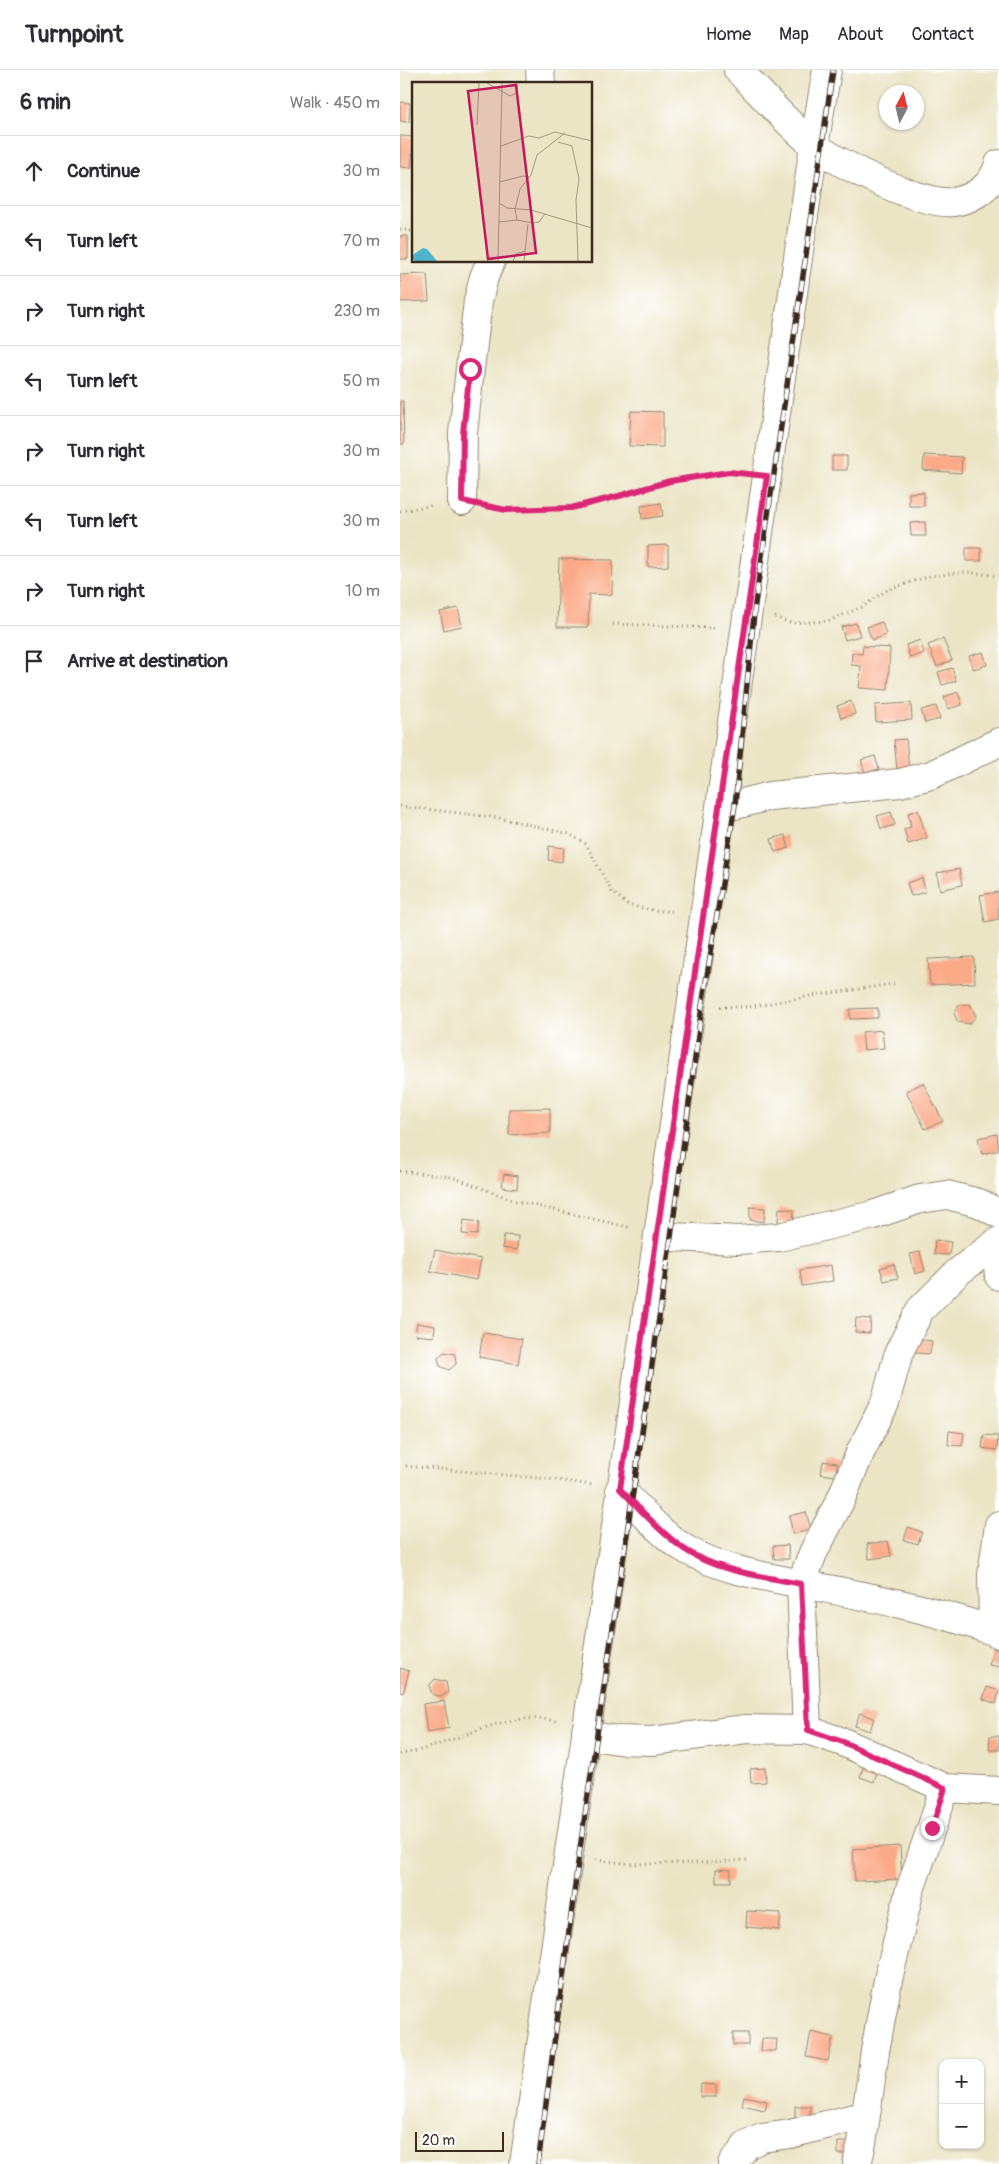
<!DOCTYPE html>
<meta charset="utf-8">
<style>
body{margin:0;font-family:Pangolin,sans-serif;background:#f2f2f3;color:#2b2b33}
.controls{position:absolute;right:15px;bottom:15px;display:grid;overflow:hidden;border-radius:10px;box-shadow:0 1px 4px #0004}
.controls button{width:45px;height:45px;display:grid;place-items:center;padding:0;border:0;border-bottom:1px solid #e1e1e2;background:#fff;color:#2b2b33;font:25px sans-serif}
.compass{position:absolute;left:479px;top:15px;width:45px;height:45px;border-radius:50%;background:#fff;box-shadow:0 1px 4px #0004;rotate:7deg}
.scale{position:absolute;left:15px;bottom:12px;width:89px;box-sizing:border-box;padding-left:5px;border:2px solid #3b2a1e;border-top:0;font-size:14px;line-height:18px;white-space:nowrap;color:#3b2a1e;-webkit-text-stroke:4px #fff;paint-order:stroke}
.stop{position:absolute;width:15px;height:15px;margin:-11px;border:4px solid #db2777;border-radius:50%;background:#fff}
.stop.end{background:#db2777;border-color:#fff;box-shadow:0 1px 5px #0008}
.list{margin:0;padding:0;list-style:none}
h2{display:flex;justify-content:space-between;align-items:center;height:65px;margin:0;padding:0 20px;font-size:21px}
h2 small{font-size:16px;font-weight:400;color:#7c7c81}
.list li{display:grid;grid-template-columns:32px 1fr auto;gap:15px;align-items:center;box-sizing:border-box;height:70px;padding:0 20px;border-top:1px solid #e1e1e2}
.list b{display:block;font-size:19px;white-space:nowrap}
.list em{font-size:16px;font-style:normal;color:#7c7c81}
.icon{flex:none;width:28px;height:28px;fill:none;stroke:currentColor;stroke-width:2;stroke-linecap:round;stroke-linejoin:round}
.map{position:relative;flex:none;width:599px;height:2094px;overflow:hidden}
header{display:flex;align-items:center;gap:30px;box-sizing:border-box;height:70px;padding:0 25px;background:#fff;border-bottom:1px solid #e1e1e2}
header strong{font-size:24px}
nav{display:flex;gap:28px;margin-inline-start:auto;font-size:18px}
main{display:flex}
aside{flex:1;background:#fff}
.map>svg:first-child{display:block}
.building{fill:#fbaa88}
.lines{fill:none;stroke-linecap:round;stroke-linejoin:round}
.street-casing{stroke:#938772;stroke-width:30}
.path{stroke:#938772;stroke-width:3;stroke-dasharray:1 4;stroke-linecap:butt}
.street{stroke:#fff;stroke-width:28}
.rail-casing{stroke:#3b2a1e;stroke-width:5.5}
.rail{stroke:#fff;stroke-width:4;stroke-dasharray:11;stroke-linecap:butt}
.route{stroke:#db2777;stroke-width:6}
.inset-road{fill:none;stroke:#a59a82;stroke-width:1}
.view{fill:#c2185b;fill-opacity:0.15;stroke:#c2185b;stroke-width:2.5}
.inset-edge{fill:none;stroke:#3b2a1e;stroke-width:2.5}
</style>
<header>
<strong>Turnpoint</strong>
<nav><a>Home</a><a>Map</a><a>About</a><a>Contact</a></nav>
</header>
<main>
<aside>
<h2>6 min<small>Walk · 450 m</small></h2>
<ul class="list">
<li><svg class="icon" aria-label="ahead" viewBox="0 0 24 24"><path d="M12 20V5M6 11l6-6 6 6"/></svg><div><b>Continue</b></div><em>30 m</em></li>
<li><svg class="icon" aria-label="left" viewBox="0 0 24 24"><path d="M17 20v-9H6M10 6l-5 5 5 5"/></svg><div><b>Turn left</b></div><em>70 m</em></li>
<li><svg class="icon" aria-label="right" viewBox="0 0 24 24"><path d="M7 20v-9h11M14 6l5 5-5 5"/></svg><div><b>Turn right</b></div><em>230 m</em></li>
<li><svg class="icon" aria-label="left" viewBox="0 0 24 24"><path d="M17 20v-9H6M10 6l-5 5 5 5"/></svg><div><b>Turn left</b></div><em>50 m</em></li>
<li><svg class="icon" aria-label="right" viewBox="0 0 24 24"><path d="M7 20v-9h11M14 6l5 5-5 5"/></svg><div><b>Turn right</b></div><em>30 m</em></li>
<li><svg class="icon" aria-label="left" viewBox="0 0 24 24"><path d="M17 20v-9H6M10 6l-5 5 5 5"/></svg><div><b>Turn left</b></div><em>30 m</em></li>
<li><svg class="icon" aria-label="right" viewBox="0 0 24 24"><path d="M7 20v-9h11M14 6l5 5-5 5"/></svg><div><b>Turn right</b></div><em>10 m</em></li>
<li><svg class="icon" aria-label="arrive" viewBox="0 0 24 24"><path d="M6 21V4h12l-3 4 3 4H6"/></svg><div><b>Arrive at destination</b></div></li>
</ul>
</aside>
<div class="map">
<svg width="599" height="2094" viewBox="0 0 599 2094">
<rect width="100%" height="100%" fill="#fff"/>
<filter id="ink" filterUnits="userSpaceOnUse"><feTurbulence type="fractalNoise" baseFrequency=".02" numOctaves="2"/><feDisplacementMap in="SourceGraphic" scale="10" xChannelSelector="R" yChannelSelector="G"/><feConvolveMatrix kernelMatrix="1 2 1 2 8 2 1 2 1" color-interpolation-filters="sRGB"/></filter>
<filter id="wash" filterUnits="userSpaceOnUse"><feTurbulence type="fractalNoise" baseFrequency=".0096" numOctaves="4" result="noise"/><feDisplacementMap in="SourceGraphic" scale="20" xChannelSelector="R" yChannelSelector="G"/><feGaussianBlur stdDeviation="1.12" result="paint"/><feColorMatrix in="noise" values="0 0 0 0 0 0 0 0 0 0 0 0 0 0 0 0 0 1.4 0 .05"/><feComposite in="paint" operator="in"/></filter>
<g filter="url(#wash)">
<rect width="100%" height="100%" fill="#ebe4c5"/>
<g id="blocks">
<!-- building -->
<path class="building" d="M0,32L10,33L9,52L0,51Z
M0,66L14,67L11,98L0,97Z
M0,166H8V189H0Z
M27,204L29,231L0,232V205Z
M0,331H3L4,374H0Z
M231,341L263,342V377L229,376Z
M524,385L562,387L561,403L523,400Z
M432,386H447V400H432Z
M524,422V436H509V423Z
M261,433L263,446L242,449L241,436Z
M525,452L526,466H511L510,453Z
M268,475V496L248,497V476Z
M566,478H581V491H566Z
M159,489L213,490L212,525L189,524L188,557H157Z
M58,538L62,556L44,560L40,542Z
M482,552L486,565L472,570L467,557Z
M456,553L460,566L445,570L441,557Z
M543,569L552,590L537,597L528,575Z
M520,570L524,583L510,588L506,575Z
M463,576L490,578L488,620L459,618L461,596L451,595L452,583L462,584Z
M583,582L587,595L573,599L569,586Z
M552,598L556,611L542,615L538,602Z
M558,622L562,635L548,639L544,627Z
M451,631L455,644L441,648L437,636Z
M511,633L512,650L476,652L475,635Z
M536,636L540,649L525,653L521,640Z
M506,669L509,699L497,700L494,670Z
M475,686L479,699L465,703L461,690Z
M518,740L527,768L508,774L504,759L511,757L508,743Z
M491,742L495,755L481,759L477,746Z
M385,765L389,778L375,782L371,769Z
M149,776L164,778L162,792L148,790Z
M559,799L562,815L540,820L537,803Z
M522,808L525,822L511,826L507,813Z
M599,822V849L585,852L580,825Z
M574,887L575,913L530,915L528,889Z
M570,934L576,946L570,954L558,952L554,943L559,935Z
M478,938V948L450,949V939Z
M482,960L484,978L464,980L462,962Z
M523,1013L543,1051L525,1059L506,1021Z
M150,1038V1063L109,1065V1039Z
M597,1064L599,1080L582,1084L578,1068Z
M104,1104L118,1106L117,1119L102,1117Z
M350,1137L365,1138L364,1152L350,1150Z
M379,1138L394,1140L393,1153L378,1152Z
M64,1150L79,1152L77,1165L62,1164Z
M104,1165L118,1166L117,1180L102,1178Z
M535,1170L551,1172L549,1185L534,1184Z
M35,1180L81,1189L77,1210L30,1201Z
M520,1182L525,1201L515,1204L510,1184Z
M494,1194L498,1208L484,1211L480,1198Z
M431,1195L433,1211L402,1216L400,1200Z
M456,1248L471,1249L470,1263L455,1262Z
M17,1253L35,1256L34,1267L15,1265Z
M83,1263L122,1269L118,1294L79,1287Z
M517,1269L532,1271L530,1284L516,1283Z
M44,1282L55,1284L56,1294L49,1300L40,1296L38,1288Z
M549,1361L564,1363L562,1376L548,1375Z
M584,1365L598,1366L597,1380L582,1378Z
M423,1391L437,1393L436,1406L421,1404Z
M406,1442L411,1460L393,1464L389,1446Z
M508,1457L522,1462L518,1474L504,1470Z
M488,1471L491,1486L469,1489L467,1474Z
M388,1475L389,1489H374L373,1476Z
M594,1578L599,1580V1597L589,1595Z
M0,1598L9,1601L3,1623L0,1622Z
M35,1609L46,1612L48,1622L41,1627L32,1624L29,1616Z
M587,1617L599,1621L596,1634L583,1629Z
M44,1631L49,1658L27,1662L23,1634Z
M460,1643L474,1648L470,1661L455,1656Z
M590,1666H599V1680H589Z
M464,1695L478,1699L474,1712L460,1707Z
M365,1698L366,1712L351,1713L350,1699Z
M500,1776L502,1809L455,1811L453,1779Z
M316,1799L331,1800V1812H316Z
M347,1841L381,1843L379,1860L346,1857Z
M411,1962L433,1967L428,1991L406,1987Z
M333,1963H348V1975H333Z
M362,1969H377L376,1981H361Z
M301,2014L316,2015V2027H300Z
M344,2026L367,2031L365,2040L342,2035Z
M395,2036H410V2048H395Z
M438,2072H454L453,2084H438Z"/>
</g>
</g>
<g filter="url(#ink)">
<use href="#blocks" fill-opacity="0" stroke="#938772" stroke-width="1"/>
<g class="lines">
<defs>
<path id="street" d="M140,0L141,14
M338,0C363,25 386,53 414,75C438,94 522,136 553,132C575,129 593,115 599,94
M62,431L63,363L70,299L78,231L84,207L91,191
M321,730L335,735L370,726L500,713L531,705L599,672
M258,1164L271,1167L338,1170L379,1167L473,1145L520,1129L547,1125L579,1133L599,1144
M596,1173L599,1206
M220,1419C241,1440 262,1466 287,1480C324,1501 367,1507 408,1515C470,1527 533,1539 593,1561
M599,1455L592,1505L593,1561L599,1564
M186,1660L198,1667L218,1670L252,1671L346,1659L407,1660L443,1672L545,1718L599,1721
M407,1660L401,1514L413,1483L441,1429L460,1383L485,1333L499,1282L520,1240L558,1202L599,1171
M124,2094L321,730L414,75L427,0
M332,2094L347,2075L362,2068L390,2064L466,2045
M457,2094L462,2073L475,1981L488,1910L509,1823L545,1718"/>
</defs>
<!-- street casing -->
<use href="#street" class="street-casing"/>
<!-- path -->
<path class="path" d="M0,159L14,162
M89,436C152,449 209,427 269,411C288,406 309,405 329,402L338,403
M0,441L34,435
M375,547L391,553L428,551L462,537L487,520L530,506L566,502L599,506
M213,554L317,558
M0,736L100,748L169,764L186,774L212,822L228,835L256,841H275
M320,937H349L411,926L494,914
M0,1101L52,1107L116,1131L232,1158
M6,1396L149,1409L193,1415
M0,1684C52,1678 105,1636 159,1652
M196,1790L232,1794L298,1793L348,1790"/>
<!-- street -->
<use href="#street" class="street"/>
<defs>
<path id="rail" d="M138,2094L179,1785L271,1167L302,936L335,735L355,534L433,0"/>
</defs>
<!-- rail casing -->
<use href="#rail" class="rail-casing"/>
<!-- rail -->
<use href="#rail" class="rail"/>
</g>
</g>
<g class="lines" filter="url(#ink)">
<!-- route -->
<path class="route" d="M70,299L63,363L62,431L106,440L171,438L219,426L270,411L329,402L367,406L220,1419C241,1440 260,1462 284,1479C317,1502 363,1506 401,1514L408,1660L443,1672L545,1718L532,1758"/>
</g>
<!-- overview -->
<g transform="translate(12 12)">
<rect width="180" height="180" fill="#ebe4c5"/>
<path d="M11,166L15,167L25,179H3L0,176L2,172Z" fill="#4fb5cd"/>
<path class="inset-road" d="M75,1L98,14L105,11V3M65,43L67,1M146,60L160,64L167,97L164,118L166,179M89,64L117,54L127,56L143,50L180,59M115,97L119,128L180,146M88,100L111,94L117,95M87,121L95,126L119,128M105,138L103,127L108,107L119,93L125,73L153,51M87,140L105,138L121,141L127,140L133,132M86,179L90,1M101,179L104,172L113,169M112,179L116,142"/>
<path class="view" d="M104,3L124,171L76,177L56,9Z"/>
<rect width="180" height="180" class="inset-edge"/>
</g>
</svg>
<div class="controls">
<button>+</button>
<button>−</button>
</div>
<svg class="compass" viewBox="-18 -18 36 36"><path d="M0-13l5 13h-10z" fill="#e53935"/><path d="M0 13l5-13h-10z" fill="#7c7c81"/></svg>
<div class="scale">20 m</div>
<div class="stop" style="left:70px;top:299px"></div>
<div class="stop end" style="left:532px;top:1758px"></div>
</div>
</main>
